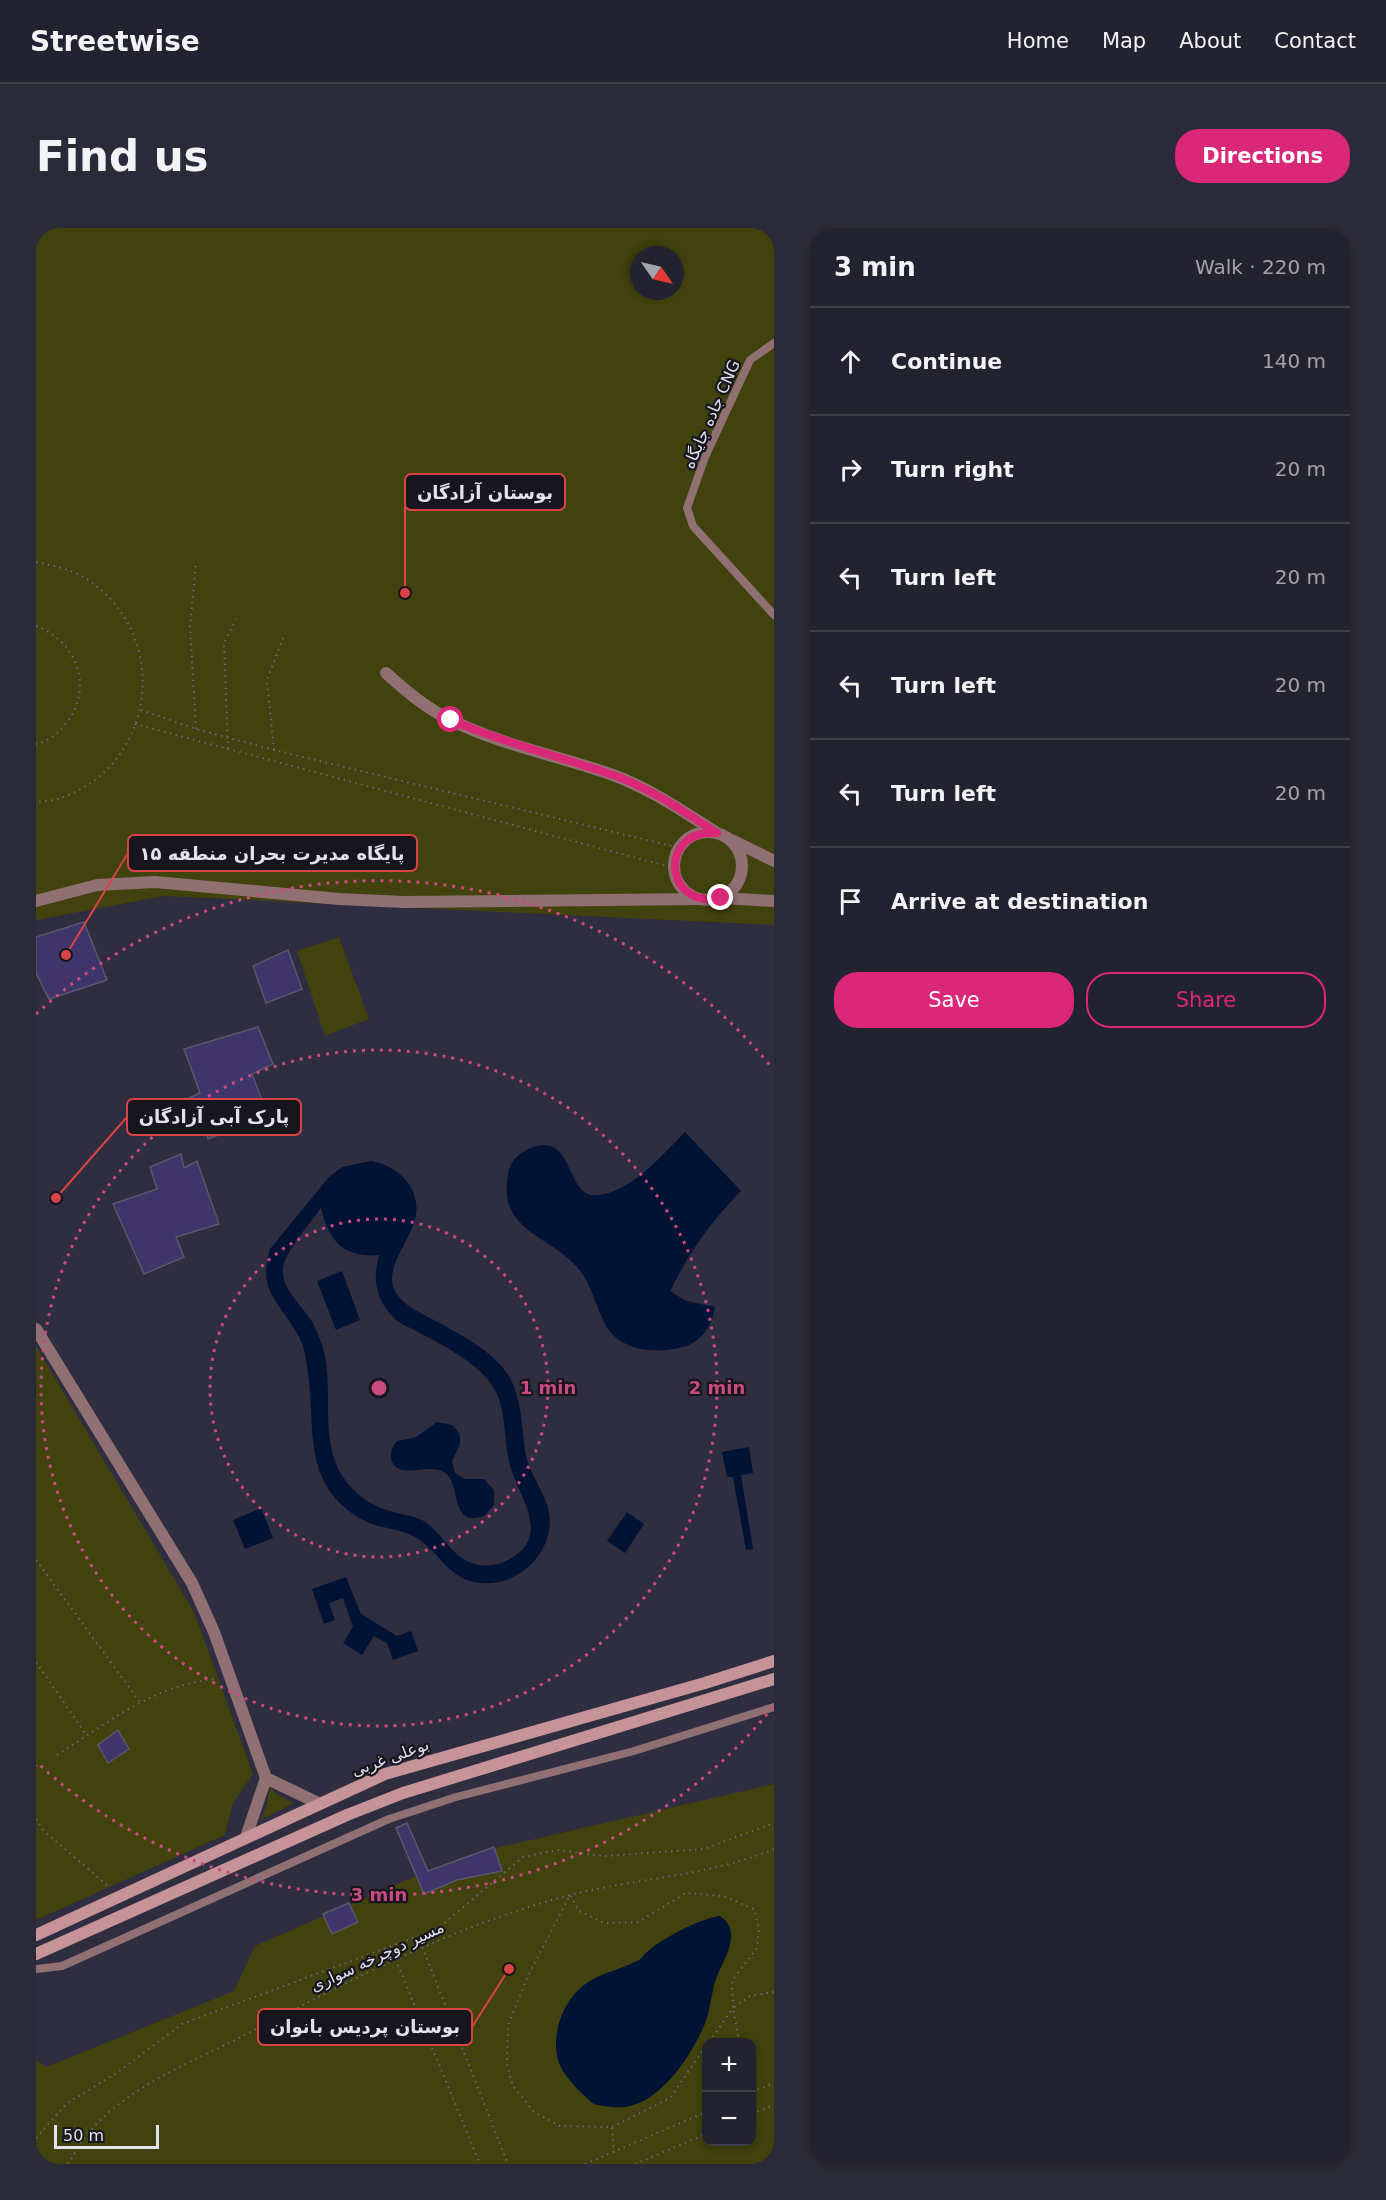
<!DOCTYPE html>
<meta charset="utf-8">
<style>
body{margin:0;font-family:"DejaVu Sans",Vazirmatn,sans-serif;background:#2b2a38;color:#f1f3f6}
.controls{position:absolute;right:18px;bottom:18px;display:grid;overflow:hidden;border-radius:12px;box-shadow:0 3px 9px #0003}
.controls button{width:54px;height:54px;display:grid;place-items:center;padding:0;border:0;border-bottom:2px solid #403f4c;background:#232230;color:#f1f3f6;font:30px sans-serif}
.compass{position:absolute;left:594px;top:18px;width:54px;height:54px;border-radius:50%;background:#232230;box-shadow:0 3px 9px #0003;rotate:124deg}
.scale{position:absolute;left:18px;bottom:15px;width:105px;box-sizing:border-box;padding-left:6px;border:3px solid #e3e1ee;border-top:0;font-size:16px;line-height:21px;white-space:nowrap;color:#e3e1ee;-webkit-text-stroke:4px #17161f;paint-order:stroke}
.stop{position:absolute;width:18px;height:18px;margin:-14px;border:4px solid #db2777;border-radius:50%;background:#fff}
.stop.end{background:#db2777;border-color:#fff;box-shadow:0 2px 6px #0008}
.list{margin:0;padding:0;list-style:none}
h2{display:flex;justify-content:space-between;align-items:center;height:78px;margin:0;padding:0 24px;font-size:26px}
h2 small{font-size:20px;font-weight:400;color:#a3a4ab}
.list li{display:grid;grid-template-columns:39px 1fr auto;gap:18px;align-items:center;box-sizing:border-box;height:108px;padding:0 24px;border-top:2px solid #403f4c}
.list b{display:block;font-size:22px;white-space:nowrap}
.list em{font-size:20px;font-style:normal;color:#a3a4ab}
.actions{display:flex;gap:12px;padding:18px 24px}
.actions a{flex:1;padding:14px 0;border:2px solid #db2777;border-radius:24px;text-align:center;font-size:21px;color:#db2777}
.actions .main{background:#db2777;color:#fff}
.icon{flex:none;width:33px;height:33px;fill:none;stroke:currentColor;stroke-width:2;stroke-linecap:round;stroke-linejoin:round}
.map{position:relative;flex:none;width:738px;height:1936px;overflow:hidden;border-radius:24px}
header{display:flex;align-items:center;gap:36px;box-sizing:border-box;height:84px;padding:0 30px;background:#232230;border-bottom:2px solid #403f4c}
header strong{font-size:28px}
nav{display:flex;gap:33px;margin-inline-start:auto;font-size:21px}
.intro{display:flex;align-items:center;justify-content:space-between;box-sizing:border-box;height:144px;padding:0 36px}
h1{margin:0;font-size:42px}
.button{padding:15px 27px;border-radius:24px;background:#db2777;color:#fff;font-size:21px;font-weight:700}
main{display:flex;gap:36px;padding:0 36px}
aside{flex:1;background:#232230;border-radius:24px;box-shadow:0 3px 9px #0003}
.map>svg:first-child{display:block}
.green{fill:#41420d;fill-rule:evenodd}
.water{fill:#001335;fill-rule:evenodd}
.building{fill:#40356b;stroke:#59576c;stroke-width:1.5}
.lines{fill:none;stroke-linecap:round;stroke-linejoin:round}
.path{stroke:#6a6879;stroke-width:2;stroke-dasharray:1.5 4.5;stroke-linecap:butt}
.service{stroke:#907073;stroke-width:8}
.minor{stroke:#907073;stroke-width:12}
.secondary{stroke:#c69399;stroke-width:12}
.route{stroke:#db2777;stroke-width:8}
.ring{fill:none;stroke:#ca4a80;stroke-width:3;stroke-dasharray:3 6}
.labels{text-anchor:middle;stroke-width:4.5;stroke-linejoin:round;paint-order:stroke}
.street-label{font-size:16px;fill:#e3e1ee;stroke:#17161f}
.centre{fill:#ca4a80;stroke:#17161f;stroke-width:3}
.ring-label{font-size:18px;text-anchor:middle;font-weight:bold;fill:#ca4a80;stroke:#17161f;stroke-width:4.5;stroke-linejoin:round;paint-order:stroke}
.leader{fill:none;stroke:#d84446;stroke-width:2}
.callout-dot{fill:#d84446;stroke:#17161f;stroke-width:2}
.callout{fill:#17161f;stroke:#d84446;stroke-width:2}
.callout-label{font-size:18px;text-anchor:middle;font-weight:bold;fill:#e3e1ee}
</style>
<header>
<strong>Streetwise</strong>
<nav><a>Home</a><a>Map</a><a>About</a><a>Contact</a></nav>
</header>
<div class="intro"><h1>Find us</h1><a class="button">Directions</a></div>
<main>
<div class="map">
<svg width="738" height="1936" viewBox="0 0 738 1936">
<rect width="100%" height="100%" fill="#2f2d40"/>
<!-- green -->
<path class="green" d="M0,0H738V697L128,668L0,692ZM603,27H639V63H603Z
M303,709L333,791L289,808L261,723Z
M0,1118L158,1384L217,1546L197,1575L189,1607L0,1692Z
M738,1556V1936H0V1832L10,1839L198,1763L219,1718L410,1635L460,1620ZM670,1814H716V1914H670Z
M234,1558L240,1566L258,1575L224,1592L230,1581Z"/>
<!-- water -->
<path class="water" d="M649,904L705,963C673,996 655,1022 634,1063L650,1073L679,1079C676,1099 664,1116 643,1120C616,1126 581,1122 568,1094C558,1074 555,1054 540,1038C511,1006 459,1002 473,942C475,933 483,926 490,922C538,898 529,967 558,967C592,968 627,926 649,904Z
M335,933C365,938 390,965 377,998C364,1030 335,1057 381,1083C411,1100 450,1116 471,1145C487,1169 485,1200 490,1228C494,1247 509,1264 513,1284C520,1326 478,1363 438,1354C410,1348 402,1322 379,1309C363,1300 343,1301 327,1292C265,1257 280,1202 272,1145C270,1130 268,1115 259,1102C240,1070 222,1062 234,1021L293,949L306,939ZM285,980C293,1012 306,1030 343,1027C336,1054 340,1073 361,1093C393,1111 451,1134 463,1171C470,1191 468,1213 473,1233C480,1267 520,1309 470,1333C458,1339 443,1339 431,1333C413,1324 405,1304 388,1293C377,1287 365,1287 354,1283C335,1278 317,1265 307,1249C282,1210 299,1162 287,1120C284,1112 281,1103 277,1095C265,1074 236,1055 251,1028C260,1011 274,995 285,980Z
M306,1043L324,1092L300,1102L281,1053Z
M401,1194L416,1197C431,1210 422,1219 416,1234L419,1245L429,1251H448L458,1262V1277L448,1288C412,1300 427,1256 408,1244C393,1234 360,1254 355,1230C354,1223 357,1218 361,1213L380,1209Z
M713,1219L717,1245L705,1247L717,1321L710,1322L697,1249H691L686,1224Z
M225,1280L237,1310L209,1321L197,1292Z
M591,1284L608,1296L589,1325L571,1313Z
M310,1349L325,1386L361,1408L375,1403L382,1423L357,1432L351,1415L338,1408L326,1427L307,1415L317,1399L307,1370L293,1375L299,1392L288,1396L276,1361Z
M684,1688C709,1705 685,1734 679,1754C675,1768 674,1784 668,1798C653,1832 618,1885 576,1879C569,1878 559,1878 554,1873C545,1865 533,1853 527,1843C511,1817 524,1775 548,1757C563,1745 584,1742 601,1733C606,1731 607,1727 611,1724C625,1711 665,1690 684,1688Z"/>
<!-- building -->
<path class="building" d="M48,694L71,752L13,771L0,745V709Z
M252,722L266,761L230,775L217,738Z
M222,799L237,836L216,846L232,888L172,911L169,898L154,902L144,874L164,865L148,821Z
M145,926L148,940L161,933L183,996L140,1009L148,1029L108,1046L77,976L121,961L114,939Z
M82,1502L93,1521L72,1535L62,1517Z
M371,1595L392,1643L458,1619L466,1643L421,1652L388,1666L360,1600Z
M313,1675L322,1694L296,1706L287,1686Z"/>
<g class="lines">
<!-- path -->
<path class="path" d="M0,334C21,338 42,343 59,357C135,415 117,537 27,569C19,573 9,573 0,574
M0,398C43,414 59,463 27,499C21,507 10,514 0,516
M105,482L160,501L238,522L644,620
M99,496L638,640
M160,501L154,399L160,334
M192,521L188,415L200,391
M238,522L231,452L249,405
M0,1332L104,1474
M0,1434L51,1508
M21,1527C71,1495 121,1455 182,1451
M0,1537V1540
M0,1591L7,1602L72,1658
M382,1708L472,1936
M355,1720L444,1936
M703,1814L697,1780L714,1768L738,1764
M716,1864L738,1855
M716,1886L738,1877
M576,1899L634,1870L670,1818
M0,1910L30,1876L82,1844L146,1796L401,1701L487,1629L521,1622L568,1628L668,1621L738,1595
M578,1925L576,1899L524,1898L498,1884L477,1858L471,1837L472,1797L492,1748L534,1667L543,1683L568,1695L602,1694L650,1665L687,1668L718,1681L723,1700L721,1720L696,1753L697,1780L673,1814
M32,1936C39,1925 46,1911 55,1902C93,1859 151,1836 201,1811C309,1755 416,1698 534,1667C602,1650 673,1648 738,1621
M549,1936L670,1884
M599,1936L670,1906"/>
<!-- service -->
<path class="service" d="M738,115L714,132L669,229L651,280L657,298L738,387
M0,1741L26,1738L353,1591L420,1569L598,1523L738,1479"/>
<!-- minor -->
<path class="minor" d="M350,445C370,463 392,482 417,493C468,518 524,528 577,547C615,561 648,584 681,605
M638 638a34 34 0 1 1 68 0a34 34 0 1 1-68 0Z
M696,612L738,633
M685,670L738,673
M0,673L61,657L119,654L303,671L368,674L663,671
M0,1101L156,1355L178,1404L230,1550L210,1609
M230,1550L282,1575"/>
<!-- secondary -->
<path class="secondary" d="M0,1707L349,1546L669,1455L738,1433
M0,1726L311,1587L367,1565L738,1451"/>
</g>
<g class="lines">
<!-- route -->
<path class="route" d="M415,492C468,515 522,528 577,547C614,560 648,584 681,605C622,600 627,682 685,670"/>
</g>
<!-- distance rings -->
<g class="ring">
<circle cx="343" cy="1160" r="169"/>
<circle cx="343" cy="1160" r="338"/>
<path d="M737 1479A507 507 0 0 1 0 1534M0 786A507 507 0 0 1 737 841"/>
</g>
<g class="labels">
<!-- street labels -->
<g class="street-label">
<text transform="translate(675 186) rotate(-66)" y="6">جاده جایگاه CNG</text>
<text transform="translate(354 1529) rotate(-20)" y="6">بوعلی غربی</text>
<text transform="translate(341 1728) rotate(-25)" y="6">مسیر دوچرخه سواری</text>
</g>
</g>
<circle cx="343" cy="1160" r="9" class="centre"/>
<g class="ring-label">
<text x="512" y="1166">1 min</text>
<text x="681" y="1166">2 min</text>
<text x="343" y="1673">3 min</text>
</g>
<!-- callouts -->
<path class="leader" d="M369 365L369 264M30 727L92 625M20 970L91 889M473 1741L436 1799"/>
<g class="callout-dot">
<circle cx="369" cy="365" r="6"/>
<circle cx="30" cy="727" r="6"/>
<circle cx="20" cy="970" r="6"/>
<circle cx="473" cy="1741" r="6"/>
</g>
<g class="callout">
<rect x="369" y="246" width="160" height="36" rx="6"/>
<rect x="92" y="607" width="289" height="36" rx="6"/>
<rect x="91" y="871" width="174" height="36" rx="6"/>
<rect x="222" y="1781" width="214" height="36" rx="6"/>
</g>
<g class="callout-label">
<text x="449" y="271">بوستان آزادگان</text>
<text x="236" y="632">پایگاه مدیرت بحران منطقه ۱۵</text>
<text x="178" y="895">پارک آبی آزادگان</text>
<text x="329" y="1805">بوستان پردیس بانوان</text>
</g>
</svg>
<div class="controls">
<button>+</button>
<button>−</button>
</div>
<svg class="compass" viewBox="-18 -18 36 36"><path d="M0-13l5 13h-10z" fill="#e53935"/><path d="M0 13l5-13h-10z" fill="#a3a4ab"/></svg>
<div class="scale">50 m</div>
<div class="stop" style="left:415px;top:492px"></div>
<div class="stop end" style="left:685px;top:670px"></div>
</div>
<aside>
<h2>3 min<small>Walk · 220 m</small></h2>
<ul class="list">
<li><svg class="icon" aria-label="ahead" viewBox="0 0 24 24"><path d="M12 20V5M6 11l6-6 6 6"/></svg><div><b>Continue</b></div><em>140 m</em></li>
<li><svg class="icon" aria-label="right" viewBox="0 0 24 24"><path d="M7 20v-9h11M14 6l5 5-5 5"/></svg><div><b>Turn right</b></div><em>20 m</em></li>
<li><svg class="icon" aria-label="left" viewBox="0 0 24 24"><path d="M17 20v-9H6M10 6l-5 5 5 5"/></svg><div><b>Turn left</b></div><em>20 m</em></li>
<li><svg class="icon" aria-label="left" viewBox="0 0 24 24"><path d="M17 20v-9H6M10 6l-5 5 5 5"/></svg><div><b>Turn left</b></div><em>20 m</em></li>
<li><svg class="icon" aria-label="left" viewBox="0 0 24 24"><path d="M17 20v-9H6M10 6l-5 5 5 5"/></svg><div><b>Turn left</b></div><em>20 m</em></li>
<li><svg class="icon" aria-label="arrive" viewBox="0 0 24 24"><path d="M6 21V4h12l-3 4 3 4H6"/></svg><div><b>Arrive at destination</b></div></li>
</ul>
<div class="actions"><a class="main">Save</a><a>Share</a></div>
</aside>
</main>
